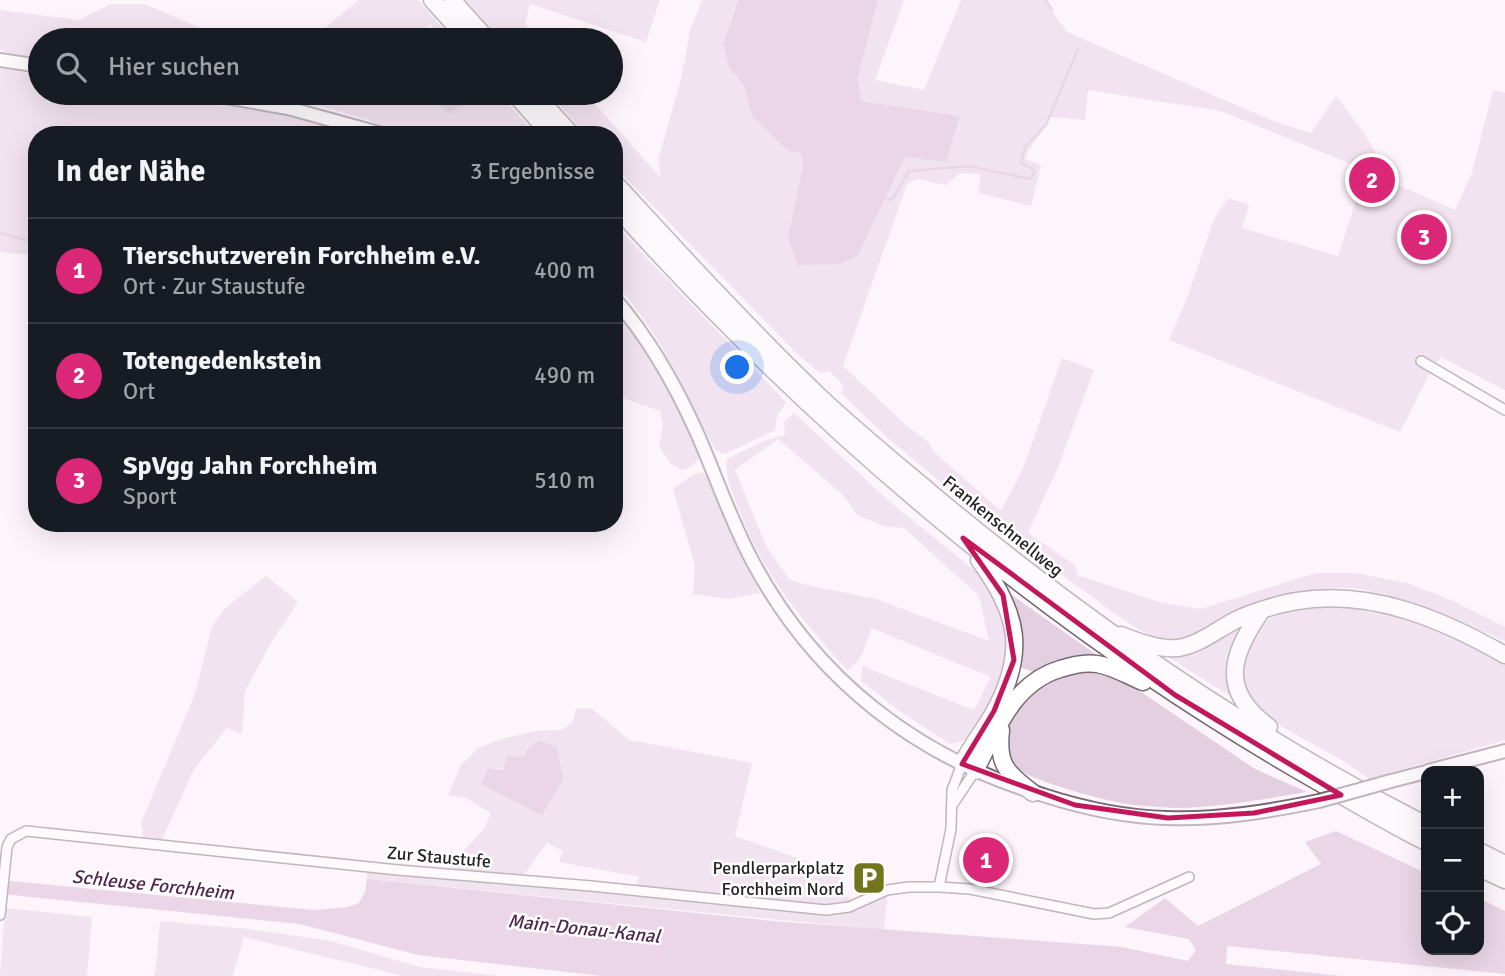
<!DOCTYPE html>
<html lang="de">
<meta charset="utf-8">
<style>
body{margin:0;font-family:Signika,sans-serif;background:#20242c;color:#f1f3f6}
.controls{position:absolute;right:21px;bottom:21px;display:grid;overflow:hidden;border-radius:14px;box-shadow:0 7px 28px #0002}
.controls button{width:63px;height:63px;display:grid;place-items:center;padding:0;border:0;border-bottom:2px solid #363941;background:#171b24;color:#f1f3f6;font:35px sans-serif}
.you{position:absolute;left:738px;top:368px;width:24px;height:24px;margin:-18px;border:5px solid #fff;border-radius:50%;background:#1a73e8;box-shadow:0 0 0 10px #1a73e833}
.badge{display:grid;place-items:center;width:46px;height:46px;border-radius:50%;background:#db2777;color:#fff;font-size:23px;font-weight:700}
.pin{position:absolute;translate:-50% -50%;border:4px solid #fff;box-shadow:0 2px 7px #0006}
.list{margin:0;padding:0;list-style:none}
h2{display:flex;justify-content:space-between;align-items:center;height:91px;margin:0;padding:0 28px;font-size:30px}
h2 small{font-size:23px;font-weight:400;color:#9ea1a6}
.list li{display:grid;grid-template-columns:46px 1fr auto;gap:21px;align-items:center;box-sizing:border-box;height:105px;padding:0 28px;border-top:2px solid #363941}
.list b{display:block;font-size:26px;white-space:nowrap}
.list p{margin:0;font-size:23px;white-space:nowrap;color:#9ea1a6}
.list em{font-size:23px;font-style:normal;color:#9ea1a6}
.icon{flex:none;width:38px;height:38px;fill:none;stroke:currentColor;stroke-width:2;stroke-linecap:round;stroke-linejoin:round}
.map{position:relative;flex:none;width:1505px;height:976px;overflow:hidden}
.search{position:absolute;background:#171b24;box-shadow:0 7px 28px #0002;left:28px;top:28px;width:595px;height:77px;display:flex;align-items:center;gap:18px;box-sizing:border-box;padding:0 24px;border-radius:38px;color:#9ea1a6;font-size:26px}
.panel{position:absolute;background:#171b24;box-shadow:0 7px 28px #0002;left:28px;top:126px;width:595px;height:406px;border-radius:28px}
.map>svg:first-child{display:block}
.green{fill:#e3cfe0;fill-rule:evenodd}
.water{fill:#d2b2cd}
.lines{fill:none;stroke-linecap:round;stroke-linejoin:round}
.stream{stroke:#d2b2cd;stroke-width:2.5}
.street-casing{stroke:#756a73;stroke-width:12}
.secondary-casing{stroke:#756a73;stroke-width:16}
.highway-casing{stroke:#756a73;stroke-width:19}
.street{stroke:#fff;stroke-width:9}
.secondary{stroke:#fff;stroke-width:12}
.highway{stroke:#fff;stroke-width:16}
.secondary-bridge-casing{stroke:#756a73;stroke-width:16;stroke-linecap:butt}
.secondary-bridge{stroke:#fff;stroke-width:12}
.marked{fill:none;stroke:#c2185b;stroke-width:5;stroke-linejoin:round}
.labels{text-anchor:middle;stroke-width:5;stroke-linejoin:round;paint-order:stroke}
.street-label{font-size:18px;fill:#272226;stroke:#fff}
.poi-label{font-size:18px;fill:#272226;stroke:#fff;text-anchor:end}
.water-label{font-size:19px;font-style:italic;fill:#4f264c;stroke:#fff}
</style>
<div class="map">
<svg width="1505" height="976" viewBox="0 0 1505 976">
<rect width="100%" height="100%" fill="#fef4fc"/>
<!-- green -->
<path class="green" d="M359,0H418L453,40H443L429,24L425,38C415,43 407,37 397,33L387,40H336L323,29Z
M464,0H660L646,42L530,4L525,24L539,40H501Z
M702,0H738L730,20L729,67L744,86L752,116L801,153L803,165L858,255L905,157L946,161L960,116L861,101L858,78L878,0H904L875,80L924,90L961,0H1044L1067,32L1273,121L1311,133L1336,96L1364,133L1394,183L1455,210L1472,173L1493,90L1505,93V390L1441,357C1424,380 1414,407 1400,432L1169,340L1186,301L1214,219L1228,198L1249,205L1242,228L1338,256L1366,170L1221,111L1088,90L1085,120L1051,117C1043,134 1031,142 1025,159L1041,165L1031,206L979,193L980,174L959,173L946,185L917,179L907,184L843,366L905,424L929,443L933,451L1001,511L1023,469L1062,358L1094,370L1058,467L1028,533L1075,565L1077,575L1162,603L1200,609L1316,573H1355L1407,583L1451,600L1505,627V641C1459,621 1414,600 1365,590C1337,584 1283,593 1255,603C1228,613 1194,645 1163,639C1149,637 1138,629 1126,621C1095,601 1067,574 1033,559L889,439L841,393L844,386L829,371L820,373L796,353L614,166V135H586L549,93H585L660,177L659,157L682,75L690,31Z
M111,4H144L203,29L284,35L303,40H40V57L8,53L0,49V10L79,20Z
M0,68L40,75V93H146L314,120L356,135H37V258L32,255L0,252Z
M260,93H420L449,113L484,93H499L536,135H409L368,120L293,98Z
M614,224L786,402L777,416L775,430L725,454L715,450C685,391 659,331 614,282Z
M614,310C649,347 683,408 699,457C695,465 690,468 681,470L670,463L659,446L663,424L660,411L614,395Z
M794,413L890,502L989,582L1010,636L1007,667L995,697L971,736L959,742L950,744L901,712L861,681L862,666L974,710L991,677L871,628C867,642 862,664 847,670C799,617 762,573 737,505C731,489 725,477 727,459L766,440L785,435L784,422ZM778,439L843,495L857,515L884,526L904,528L979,596L989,641L876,599L806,585L789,579L766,546L735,470Z
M703,472L710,481L731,533L760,593L729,599L693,594L695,566L673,489L692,475Z
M266,576L298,602L272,641L245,691L242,734L227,728L194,769L161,842L143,838L141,823L195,694L212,626L224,609Z
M1006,591L1101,658C1077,659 1057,659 1036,673L1017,666Z
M1326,606C1387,607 1453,630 1505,663V740L1369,779C1359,772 1349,764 1338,758C1317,745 1254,716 1246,695C1239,677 1242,660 1249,643C1262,612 1295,608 1326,606Z
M1248,623L1230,678V696L1162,653Z
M1072,668L1113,673L1255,769L1307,792C1264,799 1219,808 1175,808C1158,807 1139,806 1122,803C1100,800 1020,778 1008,762C995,743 1009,713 1022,698C1031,687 1059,676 1072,668Z
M591,708L629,740L752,763L735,836L842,874L834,891L850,898L848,902L825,906L635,888L639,877L559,862L563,851L547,843L523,876L450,869L463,851L484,829L491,813L464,797L448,796L461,765L478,748L501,739L534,731L562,730L573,721L576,709ZM539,741L557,746L482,784L488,768C513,772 524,758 539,741Z
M366,869L808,914H830L887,896L884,930L367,879Z
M5,908L92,917L87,976H0Z
M160,921L249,929L331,941L419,967L500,976H403L244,937L233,976H155Z"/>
<!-- water -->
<path class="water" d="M738,0H878L858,78L861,101L960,116L946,162L905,157L858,255L840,264L798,265L788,238L803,166L801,153L788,151L752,116L744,86L729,67L723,44Z
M420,93H484L449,113Z
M539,741L557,746L563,779L542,815L481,784L488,768L503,770L507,756L524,757L529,747Z
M1336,831L1426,873V950H1479V898L1505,911V974L1227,946L1226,964L1341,976H601L418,955L300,924L0,894V880L313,910L348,907L359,903L365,892L367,879L773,921L1122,947L1188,961L1196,950L1189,939L1125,927L1165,898L1198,926L1321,864L1305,842Z"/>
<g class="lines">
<!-- stream -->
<path class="stream" d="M1045,0L1052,9
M885,198L892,200L909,171L969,166L1031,179L1035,171L1021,162L1025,147L1046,125L1078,49
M0,233L37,243"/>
<defs>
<path id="street" d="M1421,361L1505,410
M953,804L975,771
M939,887L970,889L1094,914L1109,913L1189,877
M0,915L7,847L11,839L26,831L398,870L591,886L826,910L849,907L887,890L909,887H939L951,829L952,790L962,764"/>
<path id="secondary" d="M0,60L40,66
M202,93L288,108L386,135
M614,298C649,338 675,384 697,433C716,476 731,522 754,564C816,679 917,758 1043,795C1083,808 1124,817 1167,818C1218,820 1270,811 1319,801
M1428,771L1505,751
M1391,781L1426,772"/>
<path id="highway" d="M432,0L468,40
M452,0L488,40
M514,93L551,135
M534,93L572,135
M614,182C681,255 748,328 819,396C855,430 893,461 931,493C1084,621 1248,734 1426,825
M614,205C819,433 1052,631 1320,783C1355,803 1390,824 1426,842
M1260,613C1230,657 1220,691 1269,727
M1121,635C1138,642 1160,650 1178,648C1199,645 1218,629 1236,620C1249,613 1282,603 1297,601C1371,589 1442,619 1505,655
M1001,730C997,766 1007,772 1033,793
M962,764C971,746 983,731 993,714C1027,653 1019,614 979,560
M975,771C996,731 1013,683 1060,669C1072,665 1085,662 1097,664C1114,667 1128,676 1143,682
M1479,851L1505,864
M1479,868L1505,880"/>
</defs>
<!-- street casing -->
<use href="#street" class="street-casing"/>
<!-- secondary casing -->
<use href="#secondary" class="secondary-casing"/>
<!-- highway casing -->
<use href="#highway" class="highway-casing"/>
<!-- street -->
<use href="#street" class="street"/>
<!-- secondary -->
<use href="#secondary" class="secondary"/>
<!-- highway -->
<use href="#highway" class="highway"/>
<defs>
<path id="secondary-bridge" d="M1319,801L1391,781"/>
</defs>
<!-- secondary-bridge casing -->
<use href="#secondary-bridge" class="secondary-bridge-casing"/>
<!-- secondary-bridge -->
<use href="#secondary-bridge" class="secondary-bridge"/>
</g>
<!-- marked area -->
<path d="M0 0H1505V976H0ZM963,538L1175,695L1341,795L1254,813L1168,818L1075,805L962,764L994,711L1014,660L1003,595Z" fill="#fef4fc" fill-opacity=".55" fill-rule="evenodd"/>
<path class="marked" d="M963,538L1175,695L1341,795L1254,813L1168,818L1075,805L962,764L994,711L1014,660L1003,595Z"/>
<!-- icons -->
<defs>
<symbol id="parking-square" viewBox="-11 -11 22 22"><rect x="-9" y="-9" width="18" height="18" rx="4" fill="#71751c" stroke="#fff"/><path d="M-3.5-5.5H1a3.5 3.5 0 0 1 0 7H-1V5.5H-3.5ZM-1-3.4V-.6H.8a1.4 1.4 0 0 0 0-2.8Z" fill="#fff"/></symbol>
</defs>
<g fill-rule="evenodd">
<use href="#parking-square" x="850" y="859" width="38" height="38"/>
</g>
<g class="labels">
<!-- street labels -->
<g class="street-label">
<text transform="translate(1003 526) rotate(39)" y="6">Frankenschnellweg</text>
<text transform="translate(439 857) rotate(5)" y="6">Zur Staustufe</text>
</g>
<!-- poi labels -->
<g class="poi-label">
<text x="844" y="874">Pendlerparkplatz<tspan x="844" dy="21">Forchheim Nord</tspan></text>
</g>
<!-- water labels -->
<g class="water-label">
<text transform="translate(153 884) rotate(6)" y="7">Schleuse Forchheim</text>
<text transform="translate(584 928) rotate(6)" y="7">Main-Donau-Kanal</text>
</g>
</g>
</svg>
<div class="controls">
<button>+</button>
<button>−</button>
<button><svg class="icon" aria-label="locate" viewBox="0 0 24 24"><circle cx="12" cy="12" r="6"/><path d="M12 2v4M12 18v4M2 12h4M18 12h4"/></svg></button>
</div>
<div class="you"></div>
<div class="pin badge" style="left:986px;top:860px">1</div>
<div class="pin badge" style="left:1372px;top:180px">2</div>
<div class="pin badge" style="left:1424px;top:237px">3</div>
<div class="search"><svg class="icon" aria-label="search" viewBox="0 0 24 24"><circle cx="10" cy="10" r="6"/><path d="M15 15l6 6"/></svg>Hier suchen</div>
<section class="panel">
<h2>In der Nähe<small>3 Ergebnisse</small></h2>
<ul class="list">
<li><span class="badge">1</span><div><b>Tierschutzverein Forchheim e.V.</b><p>Ort · Zur Staustufe</p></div><em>400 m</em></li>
<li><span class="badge">2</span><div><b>Totengedenkstein</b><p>Ort</p></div><em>490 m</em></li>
<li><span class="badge">3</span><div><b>SpVgg Jahn Forchheim</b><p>Sport</p></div><em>510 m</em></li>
</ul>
</section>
</div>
